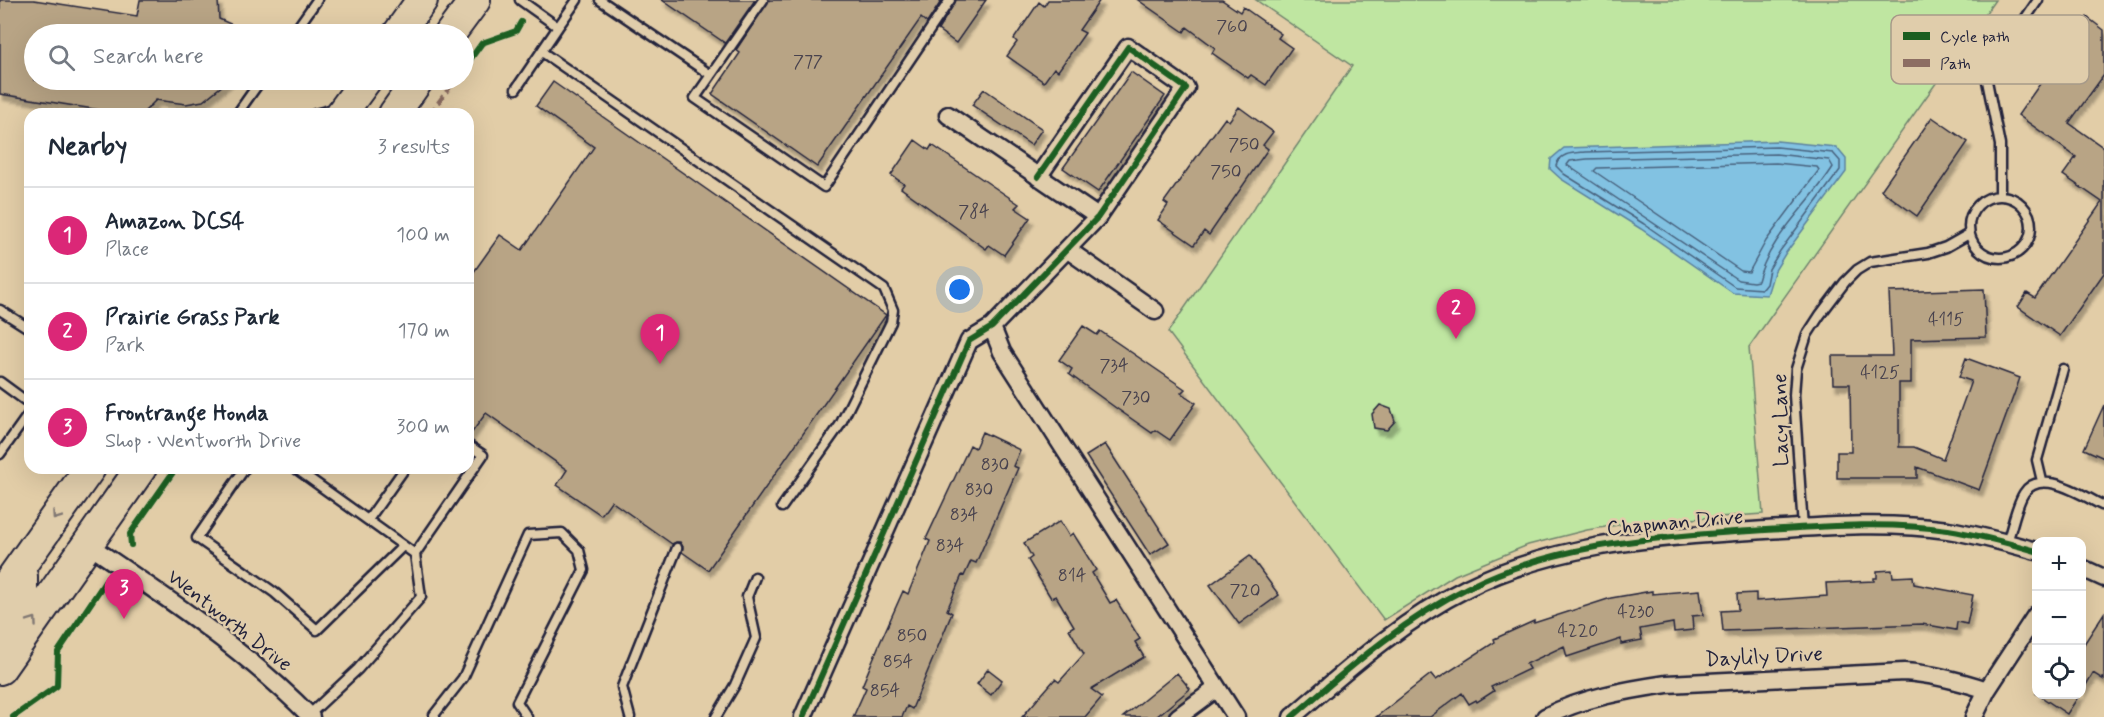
<!DOCTYPE html>
<meta charset="utf-8">
<style>
body{margin:0;font-family:Mynerve,sans-serif;background:#f2f2f3;color:#1f2937}
.controls{position:absolute;right:18px;bottom:18px;display:grid;overflow:hidden;border-radius:12px;box-shadow:0 6px 24px #0002}
.controls button{width:54px;height:54px;display:grid;place-items:center;padding:0;border:0;border-bottom:2px solid #e0e1e3;background:#fff;color:#1f2937;font:30px sans-serif}
.you{position:absolute;left:960px;top:290px;width:21px;height:21px;margin:-15px;border:4px solid #fff;border-radius:50%;background:#1a73e8;box-shadow:0 0 0 9px #1a73e833}
.badge{display:grid;place-items:center;width:39px;height:39px;border-radius:50%;background:#db2777;color:#fff;font-size:20px;font-weight:700}
.pin{position:absolute;translate:-50% -50px;filter:drop-shadow(0 2px 3px #0008)}
.pin::after{content:'';position:absolute;top:32px;width:21px;height:18px;background:inherit;clip-path:polygon(0 0,100% 0,50% 100%)}
.list{margin:0;padding:0;list-style:none}
h2{display:flex;justify-content:space-between;align-items:center;height:78px;margin:0;padding:0 24px;font-size:26px}
h2 small{font-size:20px;font-weight:400;color:#747a83}
.list li{display:grid;grid-template-columns:39px 1fr auto;gap:18px;align-items:center;box-sizing:border-box;height:96px;padding:0 24px;border-top:2px solid #e0e1e3}
.list b{display:block;font-size:22px;white-space:nowrap}
.list p{margin:0;font-size:20px;white-space:nowrap;color:#747a83}
.list em{font-size:20px;font-style:normal;color:#747a83}
.icon{flex:none;width:33px;height:33px;fill:none;stroke:currentColor;stroke-width:2;stroke-linecap:round;stroke-linejoin:round}
.map{position:relative;flex:none;width:2104px;height:717px;overflow:hidden}
.search{position:absolute;background:#fff;box-shadow:0 6px 24px #0002;left:24px;top:24px;width:450px;height:66px;display:flex;align-items:center;gap:15px;box-sizing:border-box;padding:0 21px;border-radius:33px;color:#747a83;font-size:22px}
.panel{position:absolute;background:#fff;box-shadow:0 6px 24px #0002;left:24px;top:108px;width:450px;height:366px;border-radius:18px}
.map>svg:first-child{display:block}
.green{fill:#bfe6a1;stroke:#70846e;stroke-width:1.5}
.water{fill:#82c2e2;stroke:#5c829f;stroke-width:1.5}
.lines{fill:none;stroke-linecap:round;stroke-linejoin:round}
.shore{stroke:#48627e;stroke-width:1.5}
.building{fill:#b8a485;stroke:#22223b;stroke-width:1.5;filter:url(#shadow)}
.lane-casing{stroke:#22223b;stroke-width:13}
.street-casing{stroke:#22223b;stroke-width:21}
.highway-casing{stroke:#22223b;stroke-width:34}
.lane{stroke:#e0cdab;stroke-width:8}
.street{stroke:#e0cdab;stroke-width:16}
.highway{stroke:#e0cdab;stroke-width:30}
.quiet{stroke:#8d6e63;stroke-width:4.5;stroke-dasharray:9 4.5;stroke-linecap:butt}
.cycleway-casing{stroke:#e0cdab;stroke-width:10}
.cycleway{stroke:#1b5e20;stroke-width:6}
.oneway{stroke:#817873}
.labels{text-anchor:middle;stroke-width:5;stroke-linejoin:round;paint-order:stroke}
.number-label{font-size:18px;fill:#48424e}
.street-label{font-size:21px;fill:#22223b;stroke:#e0cdab}
.key{fill:#e0cdab;stroke:#a79a89;stroke-width:1.5}
.key-label{font-size:16px;fill:#22223b}
</style>
<div class="map">
<svg width="2104" height="717" viewBox="0 0 2104 717">
<defs>
<filter id="shadow"><feDropShadow dx="3.5" dy="6" stdDeviation="1.5" flood-color="#0004"/></filter>
</defs>
<rect width="100%" height="100%" fill="#e2cda7"/>
<filter id="ink" filterUnits="userSpaceOnUse"><feTurbulence type="fractalNoise" baseFrequency=".0167" numOctaves="2"/><feDisplacementMap in="SourceGraphic" scale="12" xChannelSelector="R" yChannelSelector="G"/><feConvolveMatrix kernelMatrix="1 2 1 2 8 2 1 2 1" color-interpolation-filters="sRGB"/></filter>
<g filter="url(#ink)">
<!-- green -->
<path class="green" d="M1256,0H1995L1749,347L1763,514L1630,523L1587,530L1528,545L1455,575L1384,620L1168,332L1352,66Z"/>
<!-- water -->
<path class="water" d="M1777,141L1836,147L1846,159V172L1785,254L1774,272L1767,295L1733,293L1641,229L1561,179L1550,169L1551,159L1564,148Z"/>
<g class="lines">
<!-- shore -->
<path class="shore" d="M1777,147L1833,153L1840,161V170L1780,251L1769,269L1766,284L1762,289L1735,287L1644,224L1564,174L1556,166C1560,152 1574,153 1586,152Z
M1776,154L1829,160L1833,167C1810,204 1769,237 1758,281L1753,282L1738,280L1567,165L1570,161L1587,159Z
M1776,163L1817,167L1819,170L1766,241L1749,272L1741,271L1594,171L1597,168Z"/>
</g>
<!-- building -->
<path class="building" d="M0,0H34L137,16L140,0H218L219,19L253,34H34V80H229L203,101L186,104L156,100L142,114H125L0,94Z
M662,0H755L725,43Z
M769,0H942L927,23L921,18L817,167L712,94L740,53L736,50Z
M956,0H986L956,43L938,30Z
M1048,0H1100L1079,30L1085,33L1058,71L1054,68L1044,82L1007,56L1017,42L1014,39L1039,2L1044,6Z
M1138,0H1222L1240,12L1243,7L1281,34L1278,38L1292,48L1266,85L1251,75L1248,78L1212,53L1215,48L1187,27L1184,32Z
M2087,17L2104,30V75L2069,123L2104,148V273L2060,336L2018,307L2027,293L2035,298L2102,202L2063,175L2076,157L2018,115Z
M1131,72L1165,96L1098,192L1063,168Z
M553,82L886,315L708,570L682,552L683,547L680,542H676L672,544L611,501L601,515L557,485L567,470L486,413L468,438V280L500,235L522,250L594,147L536,106Z
M984,89L1042,129L1031,145L972,105Z
M1239,107L1273,132L1263,145L1268,149L1209,235L1204,231L1194,245L1158,220L1168,205L1164,202L1190,166L1225,118L1229,121Z
M1932,117L1968,142L1917,216L1881,190Z
M915,140L929,150L932,145L1019,204L1015,208L1030,218L1004,255L989,245L986,249L901,188L904,184L891,175Z
M1984,289L1986,337L1911,339V383H1899V447H1914L1943,459L1971,381L1959,377L1966,358L2020,378L1979,490L1917,467V478H1837V452H1851L1850,384H1833L1832,356H1892L1889,292Z
M1083,326L1097,335L1100,331L1185,389L1181,393L1196,403L1170,440L1155,430L1152,433L1116,408L1069,374L1072,369L1059,360Z
M1380,405L1391,409L1395,421L1387,430L1374,428L1372,414Z
M2104,405V458L2084,449Z
M982,432L1020,450L1013,466L1018,468L976,563L971,561L964,576L962,575L947,610L952,613L912,709L907,706L902,717H853L866,688L862,686L879,645L903,591L908,594L930,541L926,539L970,445L975,448Z
M1105,444L1169,543L1150,555L1086,456Z
M1060,521L1069,536L1073,533L1096,570L1092,573L1110,603L1116,600L1140,639L1135,642L1144,657L1091,689L1102,697L1085,717H1022L1055,679L1059,682L1084,654L1069,629L1074,626L1056,596L1051,598L1028,560L1032,557L1024,543Z
M1250,556L1279,595L1239,624L1210,585Z
M1892,570L1893,577L1913,576L1914,584L1973,595L1967,624L1957,622L1956,630L1922,624L1723,631L1721,611L1738,610L1737,594L1756,593V601L1827,596L1826,583L1874,581V578H1877V571Z
M1700,590L1703,615L1692,616L1693,630L1674,632L1673,623L1640,629L1642,640L1621,644V639L1567,657L1564,646L1526,664L1529,669L1491,687L1494,691L1477,702L1476,700L1469,704L1462,693L1430,717H1376L1431,674L1436,680L1495,642L1494,639L1534,621V623L1611,598L1652,591V594Z
M2104,613V680L2093,673L2082,692V647Z
M988,669L1002,680L991,695L977,684Z
M1177,673L1190,689L1156,717H1123Z
M2037,694H2080L2067,714Z"/>
<g class="lines">
<defs>
<path id="lane" d="M600,0L711,75
M763,0L695,98L824,187L950,0
M558,27L577,0
M293,34L317,0
M542,52L884,289L893,310L891,322L840,425L782,507
M516,89L558,27L520,0
M237,114L261,80
M315,114L337,108
M2000,195V145L1986,76L2038,0
M1969 227a31 31 0 1 1 62 0a31 31 0 1 1-62 0Z
M0,310L30,329
M0,382L30,404
M0,454L30,412
M245,468L197,538L275,593L317,630L403,546
M295,468L415,554
M2042,481L2037,460L2063,369
M368,520L405,468
M1803,528L1794,395L1796,369L1807,335L1820,315L1845,282L1857,270L1870,262L1928,253L1946,247L1969,234
M2007,542C2012,529 2016,505 2024,493C2041,467 2083,496 2104,506
M309,715L358,669L421,597L415,554L483,455L468,445
M435,717L434,715L463,678L528,535L562,533L579,550L584,570L517,702L527,717
M630,717L622,687L677,548
M716,717L735,685L756,638L747,597L755,577"/>
<path id="street" d="M948,115L1098,217
M1068,250L1155,311
M992,327L1002,352L1236,717
M87,544C166,597 244,649 311,717
M2082,568L2104,578
M803,717L969,341L992,327L1098,217L1186,88L1128,47L1038,177
M1178,717L1217,688
M1292,717C1347,670 1401,621 1467,588C1551,546 1643,538 1735,532C1806,528 1878,520 1948,530C1978,535 2008,543 2036,551
M1545,717C1582,698 1626,690 1667,684L1904,672C1933,674 1960,681 1987,690
M1974,717L1987,690L2036,615"/>
<path id="highway" d="M398,34L422,0
M450,34L475,0
M341,114L366,80
M394,114L418,80
M0,595L90,468
M0,629L22,598V576
M0,669L141,468"/>
</defs>
<!-- lane casing -->
<use href="#lane" class="lane-casing"/>
<!-- street casing -->
<use href="#street" class="street-casing"/>
<!-- highway casing -->
<use href="#highway" class="highway-casing"/>
<!-- lane -->
<use href="#lane" class="lane"/>
<!-- street -->
<use href="#street" class="street"/>
<!-- highway -->
<use href="#highway" class="highway"/>
<!-- quiet -->
<path class="quiet" d="M430,114L455,80"/>
<defs>
<path id="cycleway" d="M464,68L482,43L516,31L521,22
M131,545L130,534L176,468
M13,717L57,686L58,652L105,582
M803,717L969,341L992,327L1098,217L1186,88L1128,47L1038,177
M1292,717C1347,670 1401,621 1467,588C1551,546 1643,538 1735,532C1806,528 1878,520 1948,530C1978,535 2008,543 2036,551"/>
</defs>
<!-- cycleway casing -->
<use href="#cycleway" class="cycleway-casing"/>
<!-- cycleway -->
<use href="#cycleway" class="cycleway"/>
</g>
<!-- one-way arrows -->
<defs><path id="oneway-chevron" d="M-2-3.5L2.5 0L-2 3.5" fill="none" stroke-width="1.6" stroke-linecap="round" stroke-linejoin="round" transform="scale(1.5)"/></defs>
<g class="oneway">
<use href="#oneway-chevron" transform="translate(56 516) rotate(125)"/>
<use href="#oneway-chevron" transform="translate(33 621) rotate(-55)"/>
</g>
</g>
<g class="labels">
<!-- number labels -->
<g class="number-label">
<text x="1232" y="32">760</text>
<text x="808" y="67">777</text>
<text x="1244" y="150">750</text>
<text x="1226" y="177">750</text>
<text x="974" y="217">784</text>
<text x="1946" y="325">4115</text>
<text x="1114" y="371">734</text>
<text x="1880" y="378">4125</text>
<text x="1136" y="403">730</text>
<text x="995" y="470">830</text>
<text x="979" y="495">830</text>
<text x="964" y="520">834</text>
<text x="950" y="551">834</text>
<text x="1072" y="581">814</text>
<text x="1245" y="596">720</text>
<text x="1636" y="617">4230</text>
<text x="1578" y="636">4220</text>
<text x="912" y="641">850</text>
<text x="898" y="667">854</text>
<text x="885" y="696">854</text>
</g>
<!-- street labels -->
<g class="street-label">
<text transform="translate(1780 420) rotate(-91)" y="7">Lacy Lane</text>
<text transform="translate(1675 522) rotate(-5)" y="7">Chapman Drive</text>
<text transform="translate(230 620) rotate(38)" y="7">Wentworth Drive</text>
<text transform="translate(1764 656) rotate(-3)" y="7">Daylily Drive</text>
</g>
</g>
<!-- legend -->
<rect x="1891" y="15" width="198" height="69" rx="9" class="key"/>
<rect x="1903" y="32" width="27" height="8" fill="#1b5e20"/>
<rect x="1903" y="59" width="27" height="8" fill="#8d6e63"/>
<g class="key-label">
<text x="1940" y="42">Cycle path</text>
<text x="1940" y="69">Path</text>
</g>
</svg>
<div class="controls">
<button>+</button>
<button>−</button>
<button><svg class="icon" aria-label="locate" viewBox="0 0 24 24"><circle cx="12" cy="12" r="6"/><path d="M12 2v4M12 18v4M2 12h4M18 12h4"/></svg></button>
</div>
<div class="you"></div>
<div class="pin badge" style="left:660px;top:364px">1</div>
<div class="pin badge" style="left:1456px;top:339px">2</div>
<div class="pin badge" style="left:124px;top:619px">3</div>
<div class="search"><svg class="icon" aria-label="search" viewBox="0 0 24 24"><circle cx="10" cy="10" r="6"/><path d="M15 15l6 6"/></svg>Search here</div>
<section class="panel">
<h2>Nearby<small>3 results</small></h2>
<ul class="list">
<li><span class="badge">1</span><div><b>Amazon DCS4</b><p>Place</p></div><em>100 m</em></li>
<li><span class="badge">2</span><div><b>Prairie Grass Park</b><p>Park</p></div><em>170 m</em></li>
<li><span class="badge">3</span><div><b>Frontrange Honda</b><p>Shop · Wentworth Drive</p></div><em>300 m</em></li>
</ul>
</section>
</div>
